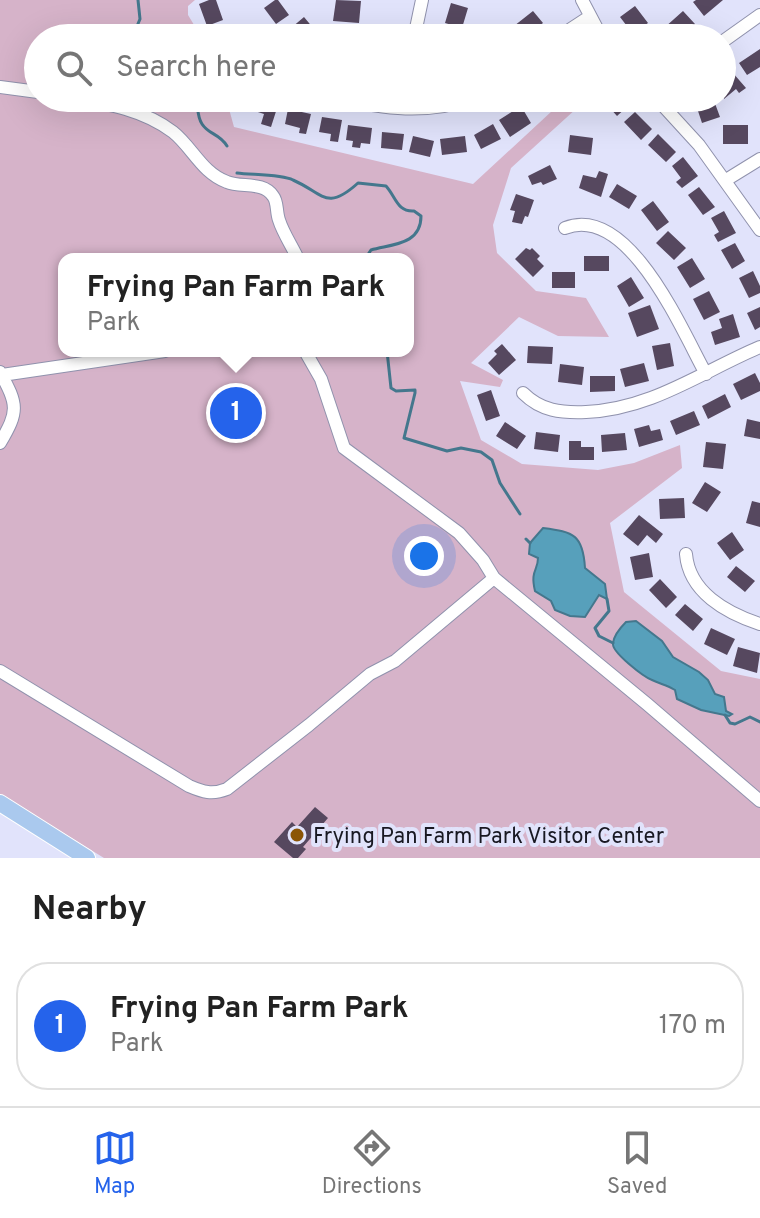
<!DOCTYPE html>
<style>
body{margin:0;font-family:Overpass,sans-serif;background:#f2f2f2;color:#222}
.you{position:absolute;left:424px;top:556px;width:28px;height:28px;margin:-20px;border:6px solid #fff;border-radius:50%;background:#1a73e8;box-shadow:0 0 0 12px #1a73e833}
.badge{display:grid;place-items:center;width:52px;height:52px;border-radius:50%;background:#2563eb;color:#fff;font-size:26px;font-weight:700}
.pin{position:absolute;translate:-50% -50%;border:4px solid #fff;box-shadow:0 2px 8px #0006}
.popup{position:absolute;left:58px;top:253px;width:356px;height:104px;box-sizing:border-box;display:grid;place-content:center;border-radius:16px;background:#fff;filter:drop-shadow(0 2px 6px #0005);font-size:26px;white-space:nowrap;color:#767676}
.popup b{font-size:30px;color:#222}
.popup::after{content:'';position:absolute;left:50%;top:100%;margin-left:-16px;border:16px solid transparent;border-top-color:#fff}
.list{margin:0;padding:0;list-style:none}
h2{display:flex;justify-content:space-between;align-items:center;height:104px;margin:0;padding:0 32px;font-size:34px}
h2 small{font-size:26px;font-weight:400;color:#767676}
.list li{display:grid;grid-template-columns:52px 1fr auto;gap:24px;align-items:center;box-sizing:border-box;height:128px;margin:0 16px 16px;padding:0 16px;border:2px solid #e0e0e0;border-radius:32px}
.list b{display:block;font-size:30px;white-space:nowrap}
.list p{margin:0;font-size:26px;white-space:nowrap;color:#767676}
.list em{font-size:26px;font-style:normal;color:#767676}
.icon{flex:none;width:44px;height:44px;fill:none;stroke:currentColor;stroke-width:2;stroke-linecap:round;stroke-linejoin:round}
.map{position:relative;flex:none;width:760px;height:858px;overflow:hidden}
.search{position:absolute;background:#fff;box-shadow:0 8px 32px #0002;left:24px;right:24px;top:24px;height:88px;display:flex;align-items:center;gap:20px;box-sizing:border-box;padding:0 28px;border-radius:44px;color:#767676;font-size:30px}
.sheet{height:248px;background:#fff}
nav{display:flex;justify-content:space-around;align-items:center;box-sizing:border-box;height:112px;border-top:2px solid #e0e0e0;background:#fff;font-size:22px;color:#767676}
nav a{display:grid;justify-items:center;gap:4px}
nav .on{color:#2563eb}
.map>svg:first-child{display:block}
.green{fill:#d6b3c9;fill-rule:evenodd}
.water{fill:#57a0bb;stroke:#44778d;stroke-width:2}
.lines{fill:none;stroke-linecap:round;stroke-linejoin:round}
.stream{stroke:#44778d;stroke-width:3}
.building{fill:#56485f}
.minor-casing{stroke:#9092ad;stroke-width:14}
.major-casing{stroke:#fff;stroke-width:18}
.minor{stroke:#fff;stroke-width:12}
.major{stroke:#aac9ee;stroke-width:16}
.poi-dot{fill:#8b5506;stroke:#e1e3fb;stroke-width:3}
.labels{text-anchor:middle;stroke-width:8;stroke-linejoin:round;paint-order:stroke}
.poi-label{font-size:22px;fill:#181822;stroke:#e1e3fb;text-anchor:start}
</style>
<div class="map">
<svg width="760" height="858" viewBox="0 0 760 858">
<rect width="100%" height="100%" fill="#e1e3fb"/>
<!-- green -->
<path class="green" d="M0,0H195L188,6V15L202,38H38V98H226L234,127L473,184L566,98H588L511,168L493,225L497,253L536,291L586,298L609,337L558,336L519,317L471,363L503,380L500,387L460,381L481,440L522,464L598,470L634,463L680,445L682,468L610,523L624,592L721,671L760,679V858H104L0,794ZM64,259H408V351H64Z"/>
<!-- water -->
<path class="water" d="M543,528C574,532 583,535 585,568L605,584L607,599L599,595L585,617L570,616L555,610L551,601L535,591C530,570 538,571 538,558L529,554L530,543Z
M636,621L662,641L673,657L699,672L708,680L715,694L724,697L726,711L732,714L729,716L701,710L677,699L675,690C667,685 660,684 652,680C644,677 611,652 613,643C614,636 621,627 626,622Z"/>
<g class="lines">
<!-- stream -->
<path class="stream" d="M138,0L140,19L135,31L138,35L145,38
M196,98C198,106 197,117 202,124C209,135 219,133 227,146
M237,173C251,175 281,174 293,180C323,193 326,212 358,183L386,186C396,197 397,212 414,211L421,216C421,245 392,244 371,250L365,259
M387,351L391,388L396,391L415,390V393L404,438L447,451L461,448L481,452L492,460L500,483L520,514
M526,539L530,543
M607,599L609,611L595,628L599,636L613,643
M725,715L730,723L735,724L750,717L760,722"/>
</g>
<!-- building -->
<path class="building" d="M209,0H216L223,20L207,26L199,4Z
M275,0H278L289,15L276,24L264,8Z
M336,0L361,1L359,23L333,21Z
M696,0H723L704,16L693,2Z
M451,3L468,8L462,28L445,23Z
M635,6L648,23L633,34L620,17Z
M533,11L543,23L523,38L514,26Z
M683,11L695,24L679,38H673L664,28Z
M304,17L319,35L316,38H300L291,28Z
M376,24L392,27L390,38H374Z
M760,49V67L747,75L739,63Z
M733,73L746,88L739,93L736,89L724,99L722,81Z
M256,98L279,102L271,127L261,124L264,114L252,110Z
M601,98H621L628,106L617,116Z
M713,98L720,117L702,123L694,99Z
M521,106L531,123L510,137L499,120Z
M288,109L311,114L306,134L299,133L300,128L285,124Z
M635,112L652,129L641,140L624,122Z
M322,117L342,120L338,142L330,141L331,134L319,132Z
M493,124L501,139L481,149L474,135Z
M348,125L372,128L370,144L361,143L360,148L352,147L353,141L346,140Z
M723,125H748V144H723Z
M382,132L404,134L402,150L381,148Z
M658,134L676,152L666,162L648,145Z
M570,135L593,138L591,155L568,152Z
M413,136L434,141L430,157L409,152Z
M465,136L467,152L442,155L440,139Z
M683,157L698,176L682,188L676,182L681,178L672,166Z
M550,165L557,179L543,185L541,182L532,185L528,176Z
M599,171L608,174L601,197L579,188L583,175L596,178Z
M617,184L637,196L629,209L609,197Z
M699,187L715,207L703,215L688,195Z
M516,194L534,200L528,217L525,216L522,224L512,222L515,211L510,210Z
M653,201L669,222L657,231L641,210Z
M724,211L736,233L718,242L714,235L719,232L711,218Z
M668,231L686,248L674,260L656,243Z
M735,243L745,261L732,269L721,250Z
M526,248L530,250L532,248L540,256L537,259L544,266L533,277L515,259Z
M584,256H609V271H584Z
M692,258L705,279L690,288L677,267Z
M753,271L760,286V293L749,298L739,278Z
M552,272H575V288H552Z
M631,277L644,298L629,307L617,286Z
M709,291L720,312L704,320L693,299Z
M650,305L659,329L637,337L628,313Z
M760,307V327L755,330L747,313Z
M733,314L740,337L715,345L711,332L722,328L719,319Z
M670,343L674,366L657,370L652,346Z
M502,344L516,360L499,375L488,363L497,354L494,351Z
M528,346L553,347L552,364L527,363Z
M644,363L649,381L625,387L620,369Z
M560,364L584,367L582,385L558,382Z
M755,373L760,383V391L741,400L733,384Z
M590,376H615V391L590,392Z
M491,390L500,416L486,421L477,395Z
M725,394L731,407L708,419L702,406Z
M694,411L700,425L676,435L670,421Z
M747,419L760,422V439L744,436Z
M505,422L526,436L517,449L496,436Z
M649,425L651,431L660,429L663,440L639,447L634,429Z
M536,432L560,435L558,452L534,449Z
M625,433L627,450L602,452L601,435Z
M569,441H581V447H594V460H569Z
M706,442L726,444L723,469L703,467Z
M705,482L721,492L707,512L692,503Z
M684,498L685,518L660,519L659,499Z
M752,501L760,503V527L746,523Z
M639,515L663,534L656,543L647,535L638,546L623,534Z
M732,532L744,550L730,560L717,543Z
M649,553L653,577L635,580L630,557Z
M736,566L755,581L745,592L727,577Z
M660,579L677,597L666,608L649,590Z
M685,604L703,619L693,631L675,615Z
M711,628L735,639L727,655L704,644Z
M738,647L760,653L757,673L733,666Z
M315,807L328,818L303,847L306,849L298,858H293L274,842L292,822L297,827Z"/>
<g class="lines">
<defs>
<path id="minor" d="M582,0L602,38
M414,38L422,0
M557,38L589,17
M722,42L760,15
M0,87L38,92
M74,98C109,104 144,110 173,132C192,147 202,173 227,182C241,188 263,181 273,196C278,202 276,212 279,220C283,233 292,246 298,259
M335,98C384,109 427,115 475,98
M656,98L699,145L760,230
M726,180L760,159
M565,228C629,203 682,331 706,374
M305,351L321,379L344,448L459,533L483,560L494,578L647,704L760,801
M0,372C18,405 19,411 0,443
M2,375L165,351
M523,393C541,411 561,413 586,412C652,409 701,372 760,347
M686,554C689,592 726,613 760,624
M0,671L189,786C203,792 212,795 227,789L309,725L370,674L395,661L494,578"/>
<path id="major" d="M0,803L87,858"/>
</defs>
<!-- minor casing -->
<use href="#minor" class="minor-casing"/>
<!-- major casing -->
<use href="#major" class="major-casing"/>
<!-- minor -->
<use href="#minor" class="minor"/>
<!-- major -->
<use href="#major" class="major"/>
</g>
<!-- markers -->
<circle class="poi-dot" cx="297" cy="835" r="8"/>
<g class="labels">
<!-- poi labels -->
<g class="poi-label">
<text x="313" y="843">Frying Pan Farm Park Visitor Center</text>
</g>
</g>
</svg>
<div class="you"></div>
<div class="pin badge" style="left:236px;top:413px">1</div>
<div class="popup"><b>Frying Pan Farm Park</b>Park</div>
<div class="search"><svg class="icon" aria-label="search" viewBox="0 0 24 24"><circle cx="10" cy="10" r="6"/><path d="M15 15l6 6"/></svg>Search here</div>
</div>
<section class="sheet">
<h2>Nearby<small></small></h2>
<ul class="list">
<li><span class="badge">1</span><div><b>Frying Pan Farm Park</b><p>Park</p></div><em>170 m</em></li>
</ul>
</section>
<nav>
<a class="on"><svg class="icon" aria-label="map" viewBox="0 0 24 24"><path d="M3 6l6-2 6 2 6-2v14l-6 2-6-2-6 2zM9 4v14M15 6v14"/></svg>Map</a>
<a><svg class="icon" aria-label="directions" viewBox="0 0 24 24"><path d="M12 3l9 9-9 9-9-9zM9 14v-3h6M13 9l2 2-2 2"/></svg>Directions</a>
<a><svg class="icon" aria-label="saved" viewBox="0 0 24 24"><path d="M7 4h10v16l-5-4-5 4z"/></svg>Saved</a>
</nav>
